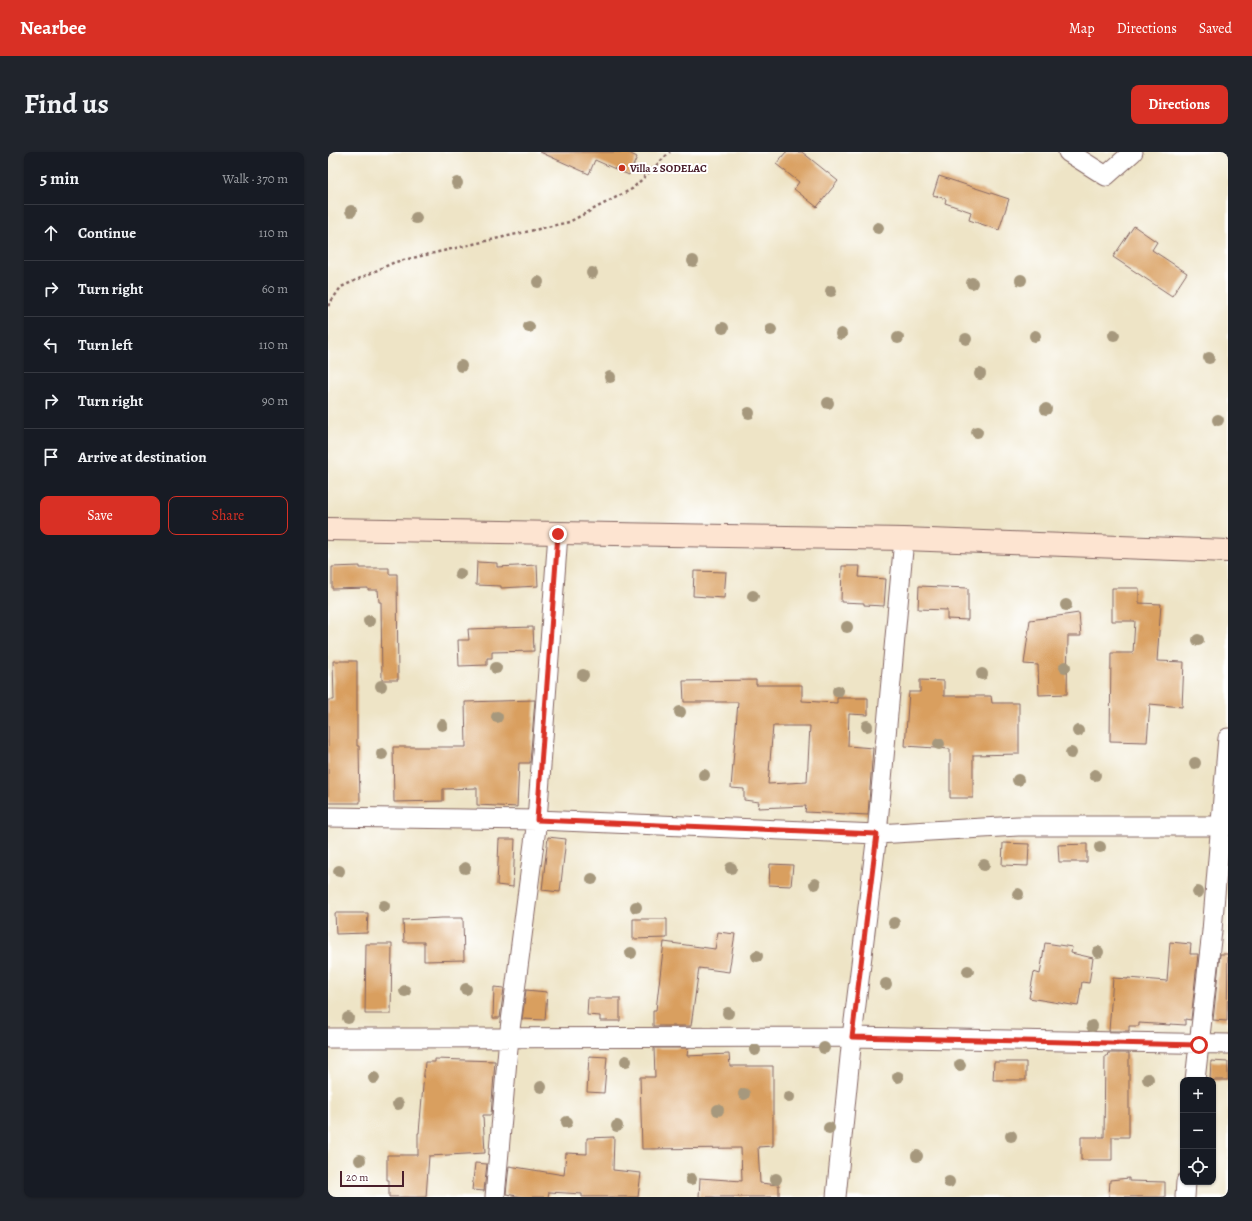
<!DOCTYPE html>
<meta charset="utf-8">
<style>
body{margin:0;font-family:Alegreya,serif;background:#20242c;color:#f1f3f6}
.controls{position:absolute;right:12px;bottom:12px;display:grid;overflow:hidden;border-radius:8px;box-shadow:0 1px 3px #0004}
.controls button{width:36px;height:36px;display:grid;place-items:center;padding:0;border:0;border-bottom:1px solid #363941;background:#171b24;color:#f1f3f6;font:20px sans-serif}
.scale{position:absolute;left:12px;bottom:10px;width:64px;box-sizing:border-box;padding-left:4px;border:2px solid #4a1f2b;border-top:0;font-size:11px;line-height:14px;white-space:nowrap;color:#4a1f2b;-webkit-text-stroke:3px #fff;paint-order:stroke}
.stop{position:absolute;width:12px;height:12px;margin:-9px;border:3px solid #d93025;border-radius:50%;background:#fff}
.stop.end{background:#d93025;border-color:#fff;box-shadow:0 1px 4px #0008}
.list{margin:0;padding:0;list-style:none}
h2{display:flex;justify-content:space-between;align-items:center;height:52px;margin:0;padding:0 16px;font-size:17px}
h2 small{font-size:13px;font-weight:400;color:#9ea1a6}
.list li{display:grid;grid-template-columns:26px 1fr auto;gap:12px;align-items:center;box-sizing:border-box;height:56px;padding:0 16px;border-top:1px solid #363941}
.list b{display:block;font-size:15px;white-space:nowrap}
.list em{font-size:13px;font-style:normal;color:#9ea1a6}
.actions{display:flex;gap:8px;padding:12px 16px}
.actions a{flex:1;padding:9px 0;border:1px solid #d93025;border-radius:8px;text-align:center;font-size:14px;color:#d93025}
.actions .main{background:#d93025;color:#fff}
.icon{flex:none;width:22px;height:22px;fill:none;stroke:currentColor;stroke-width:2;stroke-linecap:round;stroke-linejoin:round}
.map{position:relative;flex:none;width:900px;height:1045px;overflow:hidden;border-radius:8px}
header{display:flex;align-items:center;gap:24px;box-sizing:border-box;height:56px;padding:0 20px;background:#d93025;color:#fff}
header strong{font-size:19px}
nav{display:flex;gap:22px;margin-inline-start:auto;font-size:14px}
.intro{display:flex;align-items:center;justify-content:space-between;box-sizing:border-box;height:96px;padding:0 24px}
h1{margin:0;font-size:28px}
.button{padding:10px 18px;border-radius:8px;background:#d93025;color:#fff;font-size:14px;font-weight:700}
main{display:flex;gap:24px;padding:0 24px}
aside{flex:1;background:#171b24;border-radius:8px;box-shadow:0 1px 3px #0004}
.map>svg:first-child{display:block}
.building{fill:#d99f5e;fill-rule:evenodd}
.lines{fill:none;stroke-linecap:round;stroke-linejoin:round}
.street-casing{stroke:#836461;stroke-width:21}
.secondary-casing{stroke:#836461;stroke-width:24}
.path{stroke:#836461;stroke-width:2.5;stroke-dasharray:3 3;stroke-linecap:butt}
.street{stroke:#fff;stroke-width:19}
.secondary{stroke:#fde4d1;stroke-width:22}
.tree{fill:#a6987d}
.route{stroke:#d93025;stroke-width:5}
.poi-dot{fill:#c8321e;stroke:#fff;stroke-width:1.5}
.labels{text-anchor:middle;stroke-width:4;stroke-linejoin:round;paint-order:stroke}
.poi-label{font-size:11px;font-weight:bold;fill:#4a1f2b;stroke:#fff;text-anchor:start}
</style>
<header>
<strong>Nearbee</strong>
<nav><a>Map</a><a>Directions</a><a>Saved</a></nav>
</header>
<div class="intro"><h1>Find us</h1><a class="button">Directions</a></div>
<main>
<aside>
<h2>5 min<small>Walk · 370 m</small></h2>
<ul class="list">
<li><svg class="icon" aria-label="ahead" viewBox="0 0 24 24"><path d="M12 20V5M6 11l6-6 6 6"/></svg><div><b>Continue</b></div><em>110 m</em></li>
<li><svg class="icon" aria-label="right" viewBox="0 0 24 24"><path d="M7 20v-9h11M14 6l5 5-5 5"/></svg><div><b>Turn right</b></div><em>60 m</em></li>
<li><svg class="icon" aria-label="left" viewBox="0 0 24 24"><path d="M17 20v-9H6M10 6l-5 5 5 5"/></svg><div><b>Turn left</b></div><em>110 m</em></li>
<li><svg class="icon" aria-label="right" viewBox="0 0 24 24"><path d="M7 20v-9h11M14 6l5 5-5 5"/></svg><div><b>Turn right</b></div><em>90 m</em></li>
<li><svg class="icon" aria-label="arrive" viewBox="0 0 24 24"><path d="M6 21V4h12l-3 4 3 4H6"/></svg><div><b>Arrive at destination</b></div></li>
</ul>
<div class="actions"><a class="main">Save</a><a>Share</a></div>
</aside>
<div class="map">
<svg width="900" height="1045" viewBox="0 0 900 1045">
<rect width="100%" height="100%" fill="#fff"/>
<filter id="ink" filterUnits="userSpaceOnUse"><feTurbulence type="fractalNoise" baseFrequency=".025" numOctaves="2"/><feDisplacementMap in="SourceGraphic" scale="8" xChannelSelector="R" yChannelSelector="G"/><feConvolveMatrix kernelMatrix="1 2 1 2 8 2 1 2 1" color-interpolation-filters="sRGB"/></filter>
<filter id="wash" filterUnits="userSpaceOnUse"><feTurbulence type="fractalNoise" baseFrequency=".012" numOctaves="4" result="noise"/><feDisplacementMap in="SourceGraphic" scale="16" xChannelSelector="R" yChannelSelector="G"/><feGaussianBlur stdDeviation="0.9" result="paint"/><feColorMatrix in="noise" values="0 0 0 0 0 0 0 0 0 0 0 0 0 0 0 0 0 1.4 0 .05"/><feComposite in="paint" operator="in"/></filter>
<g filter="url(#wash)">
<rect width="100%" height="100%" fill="#eee4c6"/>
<g id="blocks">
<!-- building -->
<path class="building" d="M212,0H299L309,5L301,23L267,8L261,22Z
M458,0H474L510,29L489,55L466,37L471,30L448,12Z
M611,24L681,47L671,78L641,68L643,60L617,51L618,47L605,43Z
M806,74L829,90L824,98L859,121L844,144L785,105Z
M149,410L169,411V415L209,413L210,434L173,436V434L148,433Z
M32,414V416H61V422H69L70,528H54L53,450H51L50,438H40V436L4,437V415Z
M514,414H532L531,425L558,427L556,454L536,453V451L513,450Z
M366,419L398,420L396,446L365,444Z
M591,434L640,436V468L619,467V458L590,457Z
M784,436H811V451L833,452L829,509L856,510L854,555L822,552L819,590L782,589L783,501H805L807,469H784Z
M751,461L753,484H740L739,542L711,543L710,513L696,512L702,468Z
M205,475L206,499L164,500V506H159V513L131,514L130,488H141L140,477Z
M5,509H29V594H31L32,651H0V548H6Z
M428,528V533H474V549L509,551V546H540V563L521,562L520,594L545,596L540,663L477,660L478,654L430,656L431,650L416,648V637L403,636L410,550H356L355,529ZM445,574H482L479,630L440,632Z
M592,528L616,529V544H663L664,551H691V602L645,603V646H622V597L577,594L581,540H592Z
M207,548L202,611H191L189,655L149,653V636L115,637V649L66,650L65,595H138L137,550Z
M220,685L238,687L232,740L214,738Z
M171,687H187L185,735L169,733Z
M675,691L701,692L700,714L674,713Z
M759,692V710H731L730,693Z
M442,712L465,713L463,734L441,733Z
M7,761H40L39,781L8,782Z
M114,766H135L136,808L96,809V790H76L75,768Z
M305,767H339V786L305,787Z
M390,780L407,782L401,820L371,816L363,874H325V858H328L336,790L387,797Z
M842,790L863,792L862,802H870L863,868L857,867V873L842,872V873L811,871V874H801V879H781L785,826L800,827V826L839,829Z
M717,791L744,795L743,801L765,806L761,831L754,830L750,854L701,846L706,820L712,822Z
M38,792H64L63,862H37Z
M892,802H900L899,869L885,868Z
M166,835L176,836L172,866H165Z
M198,838L219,840L217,868L194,867Z
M260,846H292V869H272V864L259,863Z
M326,896H360L359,904L401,902L402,914H445V994L430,995L432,1031L451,1033V1045H371L372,1026L414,1029L413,996L314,997L312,925H327Z
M780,901H801V985H784V1008H753V985H776L777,904H779Z
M261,904L279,905L276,941L259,940Z
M107,907L167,909L163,963H155L157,1001L101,1004L98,1045H61V1028H59V1003H90V981H91L97,910H107Z
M883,909L900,910V928H882Z
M666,910H698V928H665Z
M286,985L285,1018L313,1021L310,1045H254V1042L221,1040L220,1045H195L178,1042L181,1014L236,1023L238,1001L259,1002V986Z
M147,1011L159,1012L156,1039L144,1038Z
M801,1026V1029L837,1030V1045H781L782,1028Z"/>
</g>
</g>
<g filter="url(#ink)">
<use href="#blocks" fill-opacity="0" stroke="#836461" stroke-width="1"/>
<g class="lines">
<defs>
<path id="street" d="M740,0L778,24L805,0
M0,665L209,668L549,682L690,674H900
M0,886L524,885L900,892
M867,928L884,779L900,586
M167,1045L181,885L209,668L230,382
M508,1045L524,885L549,682L576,387
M857,1045L858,1030"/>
<path id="secondary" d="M0,377L576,387L900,399"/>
</defs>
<!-- street casing -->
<use href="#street" class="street-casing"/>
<!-- secondary casing -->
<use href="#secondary" class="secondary-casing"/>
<!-- path -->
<path class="path" d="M0,154L13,135L67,110L241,70L304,37L342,0"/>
<!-- street -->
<use href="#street" class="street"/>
<!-- secondary -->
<use href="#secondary" class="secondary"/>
</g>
<!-- trees -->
<g class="tree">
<circle cx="129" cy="31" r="6"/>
<circle cx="23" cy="59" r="6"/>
<circle cx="88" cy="66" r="6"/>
<circle cx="550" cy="76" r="6"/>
<circle cx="365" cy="109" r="6"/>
<circle cx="264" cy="121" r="6"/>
<circle cx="693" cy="128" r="6"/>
<circle cx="210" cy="130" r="6"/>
<circle cx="644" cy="131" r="6"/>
<circle cx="503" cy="139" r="6"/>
<circle cx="201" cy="175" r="6"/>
<circle cx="395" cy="176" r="6"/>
<circle cx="443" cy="178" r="6"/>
<circle cx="513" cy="182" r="6"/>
<circle cx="786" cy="183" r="6"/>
<circle cx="707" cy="184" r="6"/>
<circle cx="570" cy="186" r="6"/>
<circle cx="638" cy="187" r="6"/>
<circle cx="881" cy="206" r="6"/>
<circle cx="133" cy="214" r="6"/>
<circle cx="652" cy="222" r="6"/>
<circle cx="282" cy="225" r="6"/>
<circle cx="500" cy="251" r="6"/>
<circle cx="718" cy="257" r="6"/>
<circle cx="421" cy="261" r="6"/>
<circle cx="890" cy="268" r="6"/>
<circle cx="649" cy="280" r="6"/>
<circle cx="132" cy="422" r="6"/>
<circle cx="425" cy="444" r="6"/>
<circle cx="738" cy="453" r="6"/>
<circle cx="41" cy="469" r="6"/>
<circle cx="519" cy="475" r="6"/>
<circle cx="870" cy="488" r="6"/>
<circle cx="737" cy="515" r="6"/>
<circle cx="168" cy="516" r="6"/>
<circle cx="654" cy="522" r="6"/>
<circle cx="255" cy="523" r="6"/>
<circle cx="53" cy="534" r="6"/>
<circle cx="510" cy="539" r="6"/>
<circle cx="352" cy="560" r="6"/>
<circle cx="169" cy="565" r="6"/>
<circle cx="114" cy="573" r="6"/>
<circle cx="539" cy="574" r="6"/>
<circle cx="750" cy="579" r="6"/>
<circle cx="611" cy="592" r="6"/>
<circle cx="743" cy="601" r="6"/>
<circle cx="54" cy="602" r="6"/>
<circle cx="867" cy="611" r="6"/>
<circle cx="376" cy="623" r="6"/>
<circle cx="767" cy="623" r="6"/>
<circle cx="690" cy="628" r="6"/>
<circle cx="772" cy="695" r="6"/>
<circle cx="656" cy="713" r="6"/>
<circle cx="137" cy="716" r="6"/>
<circle cx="403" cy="716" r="6"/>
<circle cx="11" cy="719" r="6"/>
<circle cx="264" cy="727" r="6"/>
<circle cx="487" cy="732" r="6"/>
<circle cx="870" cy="740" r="6"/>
<circle cx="690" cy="742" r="6"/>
<circle cx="56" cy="754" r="6"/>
<circle cx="308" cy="755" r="6"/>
<circle cx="566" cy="771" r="6"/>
<circle cx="770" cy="800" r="6"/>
<circle cx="303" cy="801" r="6"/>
<circle cx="429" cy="804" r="6"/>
<circle cx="640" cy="819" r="6"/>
<circle cx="558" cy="832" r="6"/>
<circle cx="138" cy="837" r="6"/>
<circle cx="77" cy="839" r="6"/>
<circle cx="400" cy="861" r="6"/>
<circle cx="20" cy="866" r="6"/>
<circle cx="764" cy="874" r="6"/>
<circle cx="496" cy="896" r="6"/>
<circle cx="427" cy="898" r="6"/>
<circle cx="298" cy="909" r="6"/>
<circle cx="632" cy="913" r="6"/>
<circle cx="570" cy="925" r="6"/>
<circle cx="46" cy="926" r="6"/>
<circle cx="820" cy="927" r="6"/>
<circle cx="213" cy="935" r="6"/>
<circle cx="416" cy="942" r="6"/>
<circle cx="461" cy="945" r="6"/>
<circle cx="70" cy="952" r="6"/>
<circle cx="390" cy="958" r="6"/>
<circle cx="239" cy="970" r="6"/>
<circle cx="289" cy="974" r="6"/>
<circle cx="501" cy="976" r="6"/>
<circle cx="683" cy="984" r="6"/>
<circle cx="589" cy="1004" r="6"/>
<circle cx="32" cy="1008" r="6"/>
<circle cx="363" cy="1027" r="6"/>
<circle cx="448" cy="1027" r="6"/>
<circle cx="621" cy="1030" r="6"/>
</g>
</g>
<g class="lines" filter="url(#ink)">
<!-- route -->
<path class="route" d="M230,382L209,668L549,682L524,885L871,893"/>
</g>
<!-- markers -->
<circle class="poi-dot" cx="294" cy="16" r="4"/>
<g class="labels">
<!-- poi labels -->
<g class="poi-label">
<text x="302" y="20">Villa 2 SODELAC</text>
</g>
</g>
</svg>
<div class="controls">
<button>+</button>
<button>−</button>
<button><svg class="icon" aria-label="locate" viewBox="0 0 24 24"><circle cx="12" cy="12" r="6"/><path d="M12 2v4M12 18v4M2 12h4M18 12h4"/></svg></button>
</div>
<div class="scale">20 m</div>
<div class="stop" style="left:871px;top:893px"></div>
<div class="stop end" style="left:230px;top:382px"></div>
</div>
</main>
